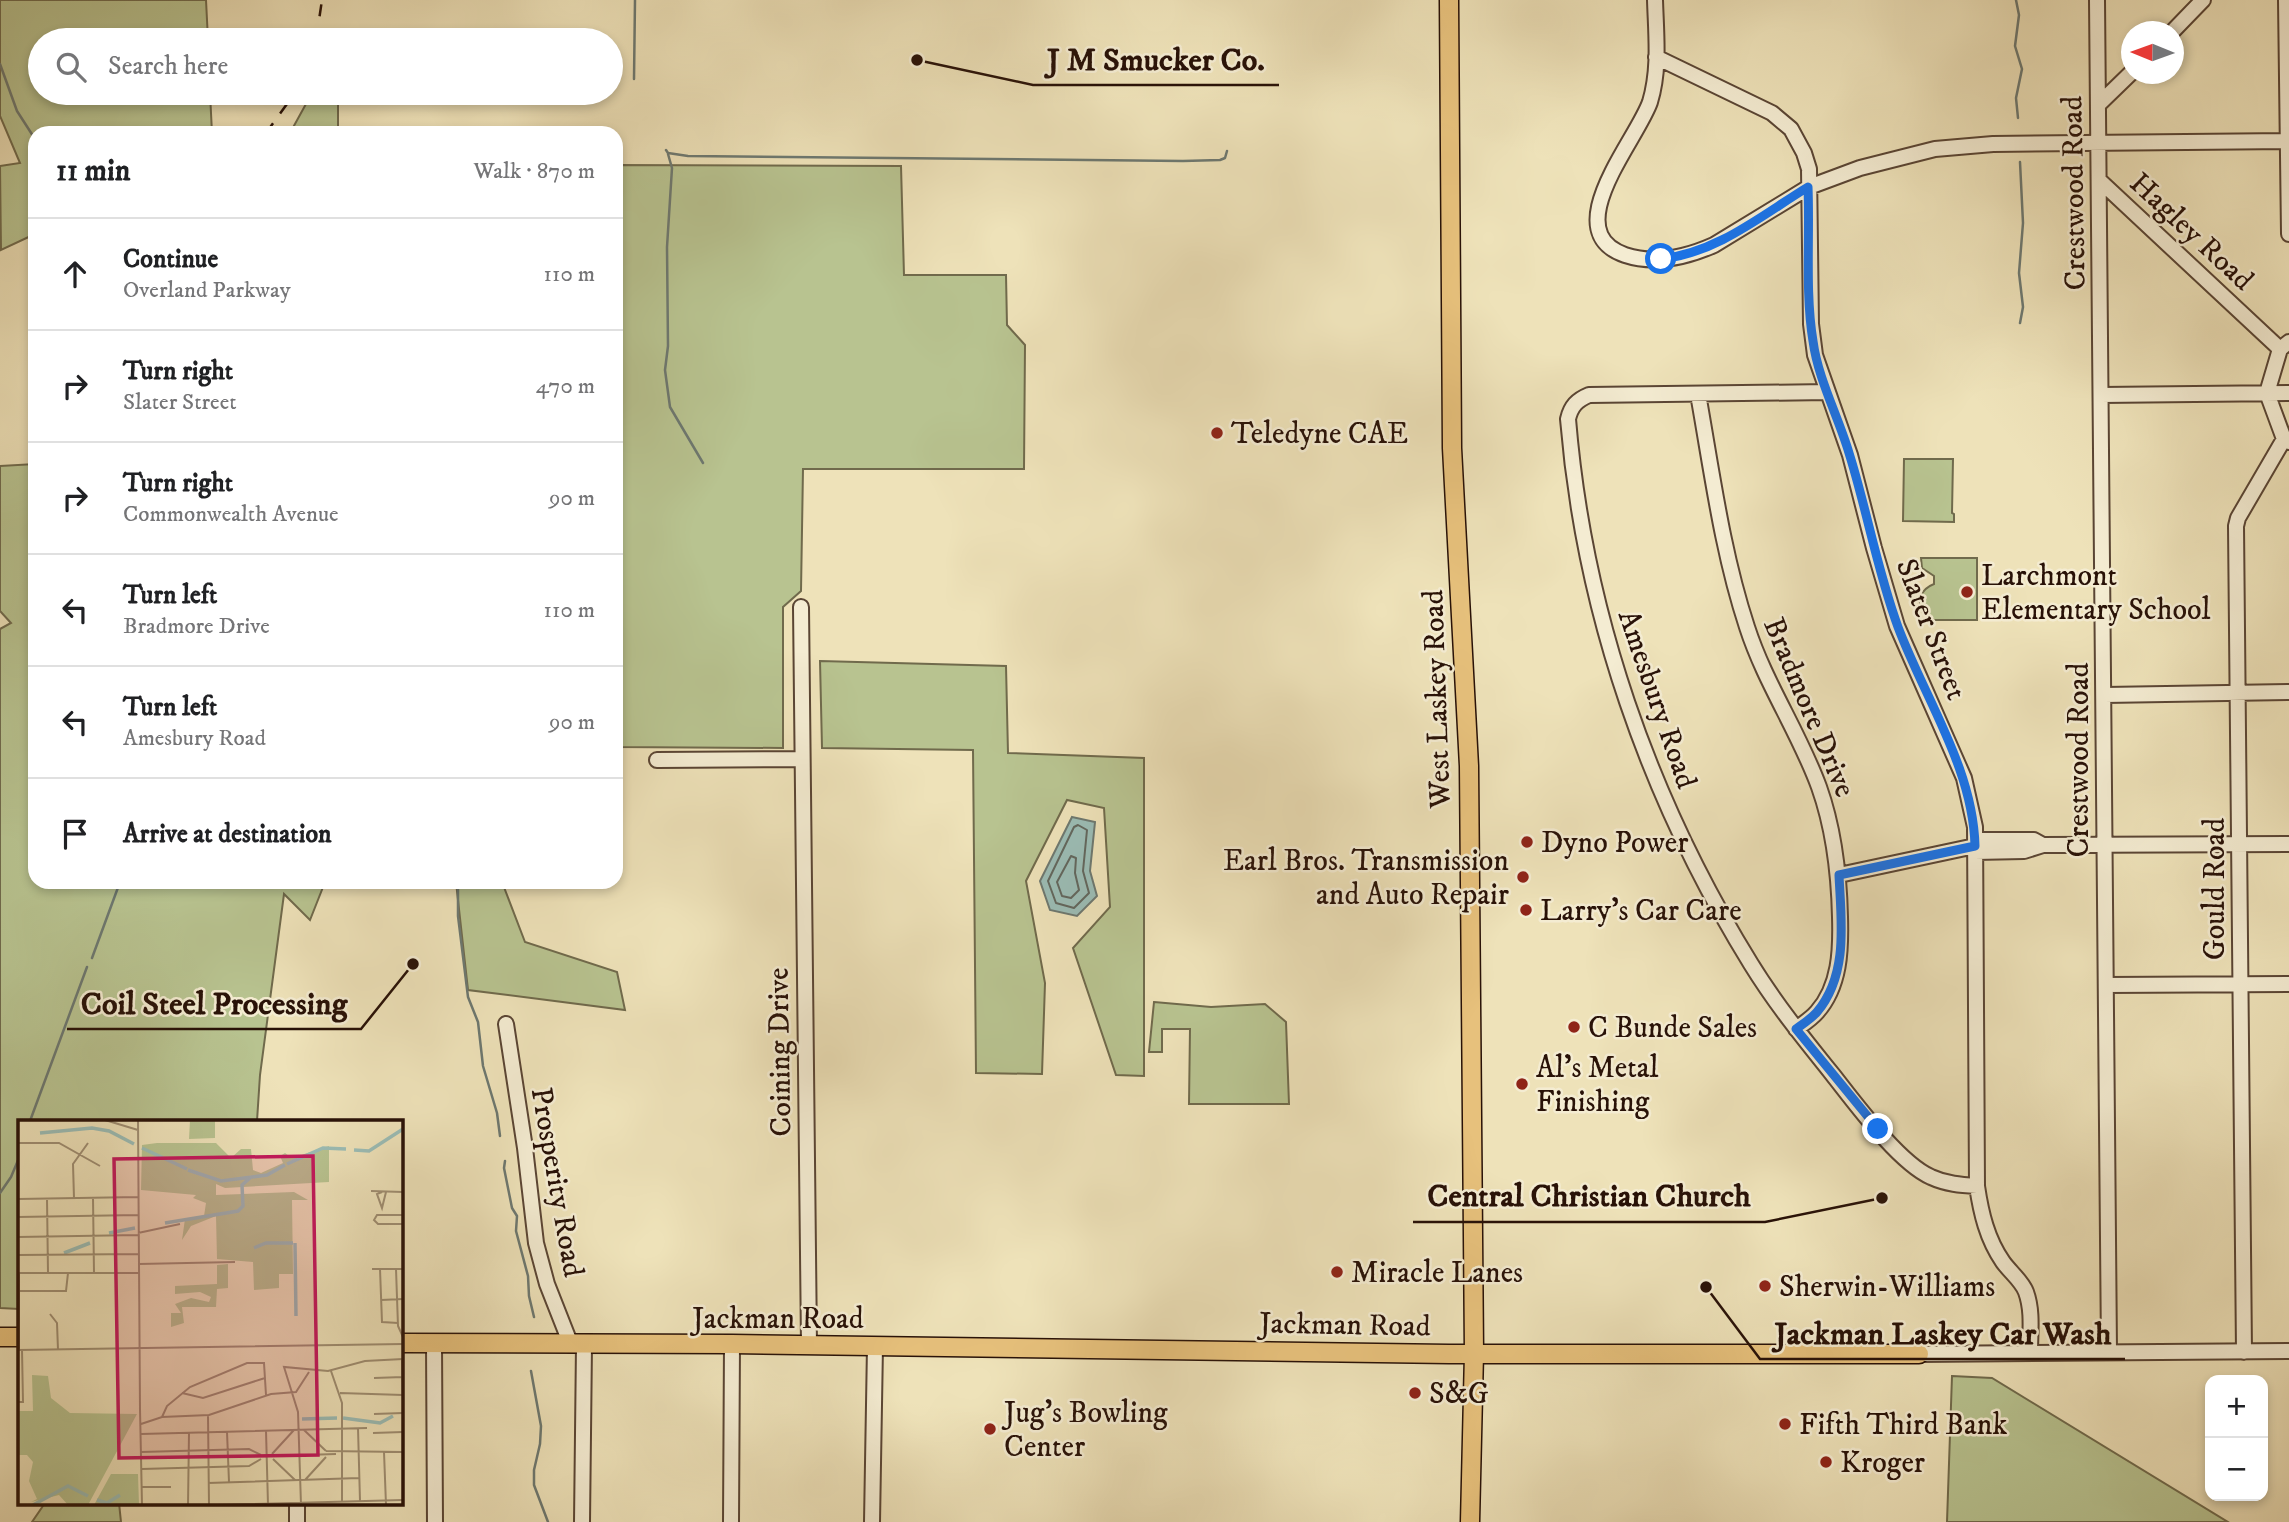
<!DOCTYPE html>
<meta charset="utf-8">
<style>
body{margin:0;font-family:"IM FELL DW Pica",serif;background:#f6f6f6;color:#202124}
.controls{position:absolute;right:21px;bottom:21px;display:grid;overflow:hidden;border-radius:14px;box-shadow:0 4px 10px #0003}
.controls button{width:63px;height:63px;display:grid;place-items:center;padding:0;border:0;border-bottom:2px solid #e0e0e0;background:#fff;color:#202124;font:35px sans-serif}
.compass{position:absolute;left:2121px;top:21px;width:63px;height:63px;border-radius:50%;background:#fff;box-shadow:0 4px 10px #0003;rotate:271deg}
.stop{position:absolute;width:21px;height:21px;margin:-16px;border:5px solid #1a73e8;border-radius:50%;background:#fff}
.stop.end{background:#1a73e8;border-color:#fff;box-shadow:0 2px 7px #0008}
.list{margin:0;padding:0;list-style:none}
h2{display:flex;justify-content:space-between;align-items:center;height:91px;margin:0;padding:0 28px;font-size:30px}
h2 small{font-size:23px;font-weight:400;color:#757577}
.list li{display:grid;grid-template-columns:46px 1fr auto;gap:21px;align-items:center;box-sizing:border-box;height:112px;padding:0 28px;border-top:2px solid #e0e0e0}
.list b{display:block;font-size:26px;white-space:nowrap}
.list p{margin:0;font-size:23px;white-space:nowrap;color:#757577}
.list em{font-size:23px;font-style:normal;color:#757577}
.icon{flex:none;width:38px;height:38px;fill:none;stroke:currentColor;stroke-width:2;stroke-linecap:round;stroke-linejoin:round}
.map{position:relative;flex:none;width:2289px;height:1522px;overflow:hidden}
.search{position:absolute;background:#fff;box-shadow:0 4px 10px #0003;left:28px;top:28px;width:595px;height:77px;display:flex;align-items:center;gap:18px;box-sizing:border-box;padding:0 24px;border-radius:38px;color:#757577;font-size:26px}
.panel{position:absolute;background:#fff;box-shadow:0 4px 10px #0003;left:28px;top:126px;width:595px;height:763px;border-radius:21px}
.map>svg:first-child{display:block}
.green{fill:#b8c390;stroke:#706a4c;stroke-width:2}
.water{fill:#9bbdb6;stroke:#6d7870;stroke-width:2}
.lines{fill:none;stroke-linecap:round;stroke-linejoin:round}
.shore{stroke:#62675e;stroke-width:2}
.stream{stroke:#6d7870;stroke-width:2.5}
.minor-casing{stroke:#5a4534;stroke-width:18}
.major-casing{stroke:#281107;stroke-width:21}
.minor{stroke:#f4ecd2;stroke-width:14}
.major{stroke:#e7c17c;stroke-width:18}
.rail{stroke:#281107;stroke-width:2.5;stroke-dasharray:12 12;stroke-linecap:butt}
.route{stroke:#1a73e8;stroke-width:9}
.poi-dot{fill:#8f2418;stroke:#f4ecd2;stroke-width:2.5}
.labels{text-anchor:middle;stroke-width:5;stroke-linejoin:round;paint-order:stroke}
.street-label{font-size:30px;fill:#281107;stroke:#f4ecd2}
.poi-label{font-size:30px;fill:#281107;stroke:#f4ecd2;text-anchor:start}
.inset-river{fill:none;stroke:#9bbdb6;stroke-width:3.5}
.inset-road{fill:none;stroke:#9f8e72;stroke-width:2}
.view{fill:#c2185b;fill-opacity:0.15;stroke:#c2185b;stroke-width:3.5}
.inset-edge{fill:none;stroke:#281107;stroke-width:3.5}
.leader{fill:none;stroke:#281107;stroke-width:2.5}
.callout-dot{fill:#281107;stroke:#f4ecd2;stroke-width:2.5}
.callout-label{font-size:32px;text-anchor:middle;font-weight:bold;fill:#281107;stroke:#f4ecd2;stroke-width:5;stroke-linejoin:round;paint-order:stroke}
</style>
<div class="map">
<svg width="2289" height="1522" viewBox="0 0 2289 1522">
<rect width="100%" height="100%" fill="#eee2b9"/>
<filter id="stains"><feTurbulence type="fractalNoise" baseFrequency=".00286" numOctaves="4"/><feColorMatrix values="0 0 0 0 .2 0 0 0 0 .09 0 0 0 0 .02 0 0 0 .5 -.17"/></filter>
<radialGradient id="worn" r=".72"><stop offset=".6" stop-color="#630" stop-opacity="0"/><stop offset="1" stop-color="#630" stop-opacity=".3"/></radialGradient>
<!-- green -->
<path class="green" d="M0,0H206L208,40H40V93H210L212,133H35V234L1,250L0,166L20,163L0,116Z
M312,93H338V133H290Z
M616,165L901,166L904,275H1006L1007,325L1025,345L1024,469H803L801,591L783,607V748L616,747Z
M1904,459H1953L1952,513L1954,514V522L1903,521Z
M35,464V882H325L310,920L284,894L260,1075L257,1121H19V1309L0,1308V629L11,623L0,611V466Z
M1921,558H1977V620H1934L1923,613C1916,601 1921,589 1934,584V576L1922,568Z
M820,661L1006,666L1008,753L1144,758V1076L1116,1075L1073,948L1110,907L1104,808L1067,800L1026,881L1045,983L1042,1074L976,1073L973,750L822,748Z
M456,882H502L525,942L617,972L625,1010L468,990Z
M1154,1002L1211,1007L1265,1004L1286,1022L1289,1104H1189L1190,1029H1162V1052H1149Z
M1952,1376L1992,1378L2228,1522H1947Z
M45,1503H119L121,1522H32Z"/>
<!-- water -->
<path class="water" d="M1072,817L1095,822L1090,871L1097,896L1077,916L1050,910L1040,881Z"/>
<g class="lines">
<!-- shore -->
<path class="shore" d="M1078,825L1087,830L1083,871L1089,893L1074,908L1056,903L1048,881L1074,827Z
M1071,856L1076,858L1075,873L1079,890L1071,898L1062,896L1057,882Z"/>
<!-- stream -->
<path class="stream" d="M2016,0L2019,15L2015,46L2022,69L2016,98L2018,118
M0,64L17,111L35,139
M634,79L635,0
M666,150L668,153L688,156L1183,161L1220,160L1225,158L1227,151
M668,154L672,168L667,247L668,346L665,370L670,407L703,463
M2020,162L2023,223L2019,273L2023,307L2020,323
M458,882V916L468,997L478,1022L483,1066L497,1113L500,1136
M92,958L120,882
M30,1121L87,967
M505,1161L504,1168L512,1208L517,1216L516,1231L528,1276L529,1296L534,1317
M0,1193L11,1177L19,1158
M531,1371L541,1426L540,1444L534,1470V1485L548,1522"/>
<defs>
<path id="minor" d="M1655,0C1656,34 1660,69 1650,102C1637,140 1556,231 1625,255C1655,265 1687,257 1714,245L1809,187L1860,168L1935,149L1993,144L2289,141
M2097,0L2109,1351
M2286,0L2289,234
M2172,32L2203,0
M1656,57L1772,113L1791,129L1804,153L1809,169L1811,324L1815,355L1850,455L1874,548L1897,626L1964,778L1975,827L1977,1186C1981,1213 1987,1239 2003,1262C2010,1272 2022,1281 2026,1292C2033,1311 2030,1333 2030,1352
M2098,105L2132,72
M2099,180L2280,349
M2289,342L2280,349L2267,393L2284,439L2289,442
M1828,392L1589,395C1577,400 1571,406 1568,419C1584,613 1649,799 1751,964C1775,1003 1804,1039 1833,1075C1855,1103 1899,1163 1931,1177C1946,1184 1961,1185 1977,1186
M1698,394C1712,472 1722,551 1747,627C1765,683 1799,732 1819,787C1834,829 1839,872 1840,917C1841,950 1840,986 1817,1012C1811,1019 1803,1024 1796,1029
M2101,395L2289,393
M801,607L809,1345
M2105,695L2289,692
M657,760L802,759
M1975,840H2034L2043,845
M1975,852L2024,851L2043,845L2289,844
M1839,875L1975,846
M2106,985L2289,984
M506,1024L525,1148L536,1243L547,1284L571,1345
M434,1344L435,1522
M2244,1352L2236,526L2238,518L2284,439
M1919,1354L2289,1351
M297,1522V1503
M582,1522L584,1345
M731,1522L732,1344
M872,1522L875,1346"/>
<path id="major" d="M1449,0L1452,448L1469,766L1474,1353L1470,1522
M0,1337H19
M401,1343L732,1344L1449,1354H1919"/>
</defs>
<!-- minor casing -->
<use href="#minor" class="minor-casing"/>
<!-- major casing -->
<use href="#major" class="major-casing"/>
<!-- minor -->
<use href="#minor" class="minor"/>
<!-- major -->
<use href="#major" class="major"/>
<!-- rail -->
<path class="rail" d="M316,40L322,0
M266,133L295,93"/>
</g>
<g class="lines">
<!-- route -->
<path class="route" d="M1661,259C1717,253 1762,215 1808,187C1810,236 1805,293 1813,341C1818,379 1838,416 1849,453C1867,510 1877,570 1898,627C1925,699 1973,768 1975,846L1839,875C1841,920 1849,974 1817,1012C1812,1018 1803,1024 1796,1029L1878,1129"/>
</g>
<!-- markers -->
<g class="poi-dot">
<circle cx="1217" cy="433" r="7"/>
<circle cx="1967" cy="592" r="7"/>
<circle cx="1527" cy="842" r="7"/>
<circle cx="1523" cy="877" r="7"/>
<circle cx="1526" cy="910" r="7"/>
<circle cx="1574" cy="1027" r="7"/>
<circle cx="1522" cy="1084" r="7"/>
<circle cx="1337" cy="1272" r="7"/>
<circle cx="1765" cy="1286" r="7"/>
<circle cx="1415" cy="1393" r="7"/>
<circle cx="1785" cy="1424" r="7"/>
<circle cx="990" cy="1429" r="7"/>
<circle cx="1826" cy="1462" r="7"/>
</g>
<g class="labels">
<!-- street labels -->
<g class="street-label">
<text transform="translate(2073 193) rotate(-91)" y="10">Crestwood Road</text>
<text transform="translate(2192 231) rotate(43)" y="10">Hagley Road</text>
<text transform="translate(1932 629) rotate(69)" y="10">Slater Street</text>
<text transform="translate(1436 699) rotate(-92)" y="10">West Laskey Road</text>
<text transform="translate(1658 699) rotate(71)" y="10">Amesbury Road</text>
<text transform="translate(1810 707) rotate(67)" y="10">Bradmore Drive</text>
<text transform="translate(2078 760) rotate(-90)" y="10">Crestwood Road</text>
<text transform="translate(2214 889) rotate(-90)" y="10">Gould Road</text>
<text transform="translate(779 1052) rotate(-91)" y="10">Coining Drive</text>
<text transform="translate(558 1182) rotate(80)" y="10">Prosperity Road</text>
<text x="778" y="1328">Jackman Road</text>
<text transform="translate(1345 1324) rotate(1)" y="10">Jackman Road</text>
</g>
<!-- poi labels -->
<g class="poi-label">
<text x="1231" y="443">Teledyne CAE</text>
<text x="1981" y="585">Larchmont<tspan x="1981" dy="34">Elementary School</tspan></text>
<text x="1541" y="852">Dyno Power</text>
<text x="1509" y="870" text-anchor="end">Earl Bros. Transmission<tspan x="1509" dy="34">and Auto Repair</tspan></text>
<text x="1540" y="920">Larry's Car Care</text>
<text x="1588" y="1037">C Bunde Sales</text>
<text x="1536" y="1077">Al's Metal<tspan x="1536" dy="34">Finishing</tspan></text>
<text x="1351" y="1282">Miracle Lanes</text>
<text x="1779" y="1296">Sherwin-Williams</text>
<text x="1429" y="1403">S&amp;G</text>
<text x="1004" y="1422">Jug's Bowling<tspan x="1004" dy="34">Center</tspan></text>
<text x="1799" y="1434">Fifth Third Bank</text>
<text x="1840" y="1472">Kroger</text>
</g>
</g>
<!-- overview -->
<g transform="translate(18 1120)">
<rect width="385" height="385" fill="#eee2b9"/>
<path d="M172,0H197V18L171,19ZM139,23H198L213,38L223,29H233L235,50L243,53L265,43L262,36L267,33L274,38L311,26V62L207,68L198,64V75L276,72L290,80H274L275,154H261V168L236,170L235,142L199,139L198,96L173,106L164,120L167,99L186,96L188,83L175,78L178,75L123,70L124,25ZM210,144V168L199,169L198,187H164L166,203L153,207V193H163L157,184L173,178L191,182L193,177L182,172L157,174V166L199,164V145ZM14,255L30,256L33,278L52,293L119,294L70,385H50L41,375L13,382L19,379L11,361L15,342L9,335H0V291H15ZM93,354H120L121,385H76Z" fill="#b8c390"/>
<path class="inset-river" d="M22,13L74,8L91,11L116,24M124,28L169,49M336,30L351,31L385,9M269,44L305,28L328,29M170,50L203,61L249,55L267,45M147,103L220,91L225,86L224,65L232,58M91,113L117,108M277,123L278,196M236,128L248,123H275M46,133L72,123M325,298L362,303L375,296M284,299L319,298M79,380L89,383L102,375M15,385L50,366L70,376"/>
<path class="inset-road" d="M87,0L120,10M120,0L122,289M0,23H41L82,46M353,71L385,72M364,72L359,74L364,88L368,72M56,78L55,44L70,23M75,78L76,153M0,79L120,77M29,79L30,153M385,95H359L356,100L360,104H385M0,97L120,95M120,113L162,104M0,117L120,115M0,135L121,134M121,144L217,142M354,149H385M362,149L364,202L380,203M378,149L380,206L385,217M0,153H121M1,153V230M1,171H48L50,153M363,180L385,179M32,194L39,203L40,230M0,230L385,224M384,239L385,280M313,251L324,283V382M356,258L385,257M164,273L185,278L247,258M322,273L385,275M0,282H5L4,230M122,289L124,385M356,294L385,293M190,296L191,385M144,297L149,286L172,267L229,243H246L248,275M123,304L144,297L191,295L253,274L278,272L291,252M340,308L342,381M286,310L308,331M248,311L250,385M209,312L211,362M355,313L385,312M123,314L349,308M308,331L385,332M123,332L231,329L243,335M366,332L368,385M254,334L276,310M255,336L318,334M255,339L277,360M124,349L231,346L243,339M287,360L308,337M190,363L341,358M124,367H153M170,385L171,313M199,385L385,380M283,385L280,292L266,247L310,251L347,241L385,239"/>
<path class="view" d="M295,36L300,335L101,338L96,39Z"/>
<rect width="385" height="385" class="inset-edge"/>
</g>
<!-- callouts -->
<path class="leader" d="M917 60L1033 85H1279M413 964L361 1029H67M1882 1198L1765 1222H1413M1706 1287L1760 1359H2125"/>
<g class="callout-dot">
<circle cx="917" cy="60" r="7"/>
<circle cx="413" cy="964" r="7"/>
<circle cx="1882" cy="1198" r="7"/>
<circle cx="1706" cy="1287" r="7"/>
</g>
<g class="callout-label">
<text x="1156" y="70">J M Smucker Co.</text>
<text x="214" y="1014">Coil Steel Processing</text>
<text x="1589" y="1206">Central Christian Church</text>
<text x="1943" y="1344">Jackman Laskey Car Wash</text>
</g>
<rect width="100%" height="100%" filter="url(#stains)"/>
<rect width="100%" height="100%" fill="url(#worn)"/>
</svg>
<div class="controls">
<button>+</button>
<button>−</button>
</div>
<svg class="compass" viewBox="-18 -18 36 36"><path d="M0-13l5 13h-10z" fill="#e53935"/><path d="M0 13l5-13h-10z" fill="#757577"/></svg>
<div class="stop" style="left:1661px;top:259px"></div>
<div class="stop end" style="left:1878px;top:1129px"></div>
<div class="search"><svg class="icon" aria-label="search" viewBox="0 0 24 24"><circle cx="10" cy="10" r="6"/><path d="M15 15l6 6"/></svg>Search here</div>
<section class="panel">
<h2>11 min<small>Walk · 870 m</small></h2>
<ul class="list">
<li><svg class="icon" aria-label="ahead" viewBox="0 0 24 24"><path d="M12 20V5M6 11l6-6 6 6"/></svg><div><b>Continue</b><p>Overland Parkway</p></div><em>110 m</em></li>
<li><svg class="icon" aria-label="right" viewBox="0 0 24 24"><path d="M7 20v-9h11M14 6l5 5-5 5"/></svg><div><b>Turn right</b><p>Slater Street</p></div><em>470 m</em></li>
<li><svg class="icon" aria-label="right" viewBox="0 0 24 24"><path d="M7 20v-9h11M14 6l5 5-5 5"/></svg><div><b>Turn right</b><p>Commonwealth Avenue</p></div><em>90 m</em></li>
<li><svg class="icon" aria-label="left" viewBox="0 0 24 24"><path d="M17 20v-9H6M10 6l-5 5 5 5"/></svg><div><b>Turn left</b><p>Bradmore Drive</p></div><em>110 m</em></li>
<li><svg class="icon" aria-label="left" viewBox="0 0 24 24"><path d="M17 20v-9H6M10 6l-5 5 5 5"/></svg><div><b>Turn left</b><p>Amesbury Road</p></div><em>90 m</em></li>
<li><svg class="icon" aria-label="arrive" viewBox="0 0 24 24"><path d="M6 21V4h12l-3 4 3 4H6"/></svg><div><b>Arrive at destination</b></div></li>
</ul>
</section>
</div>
